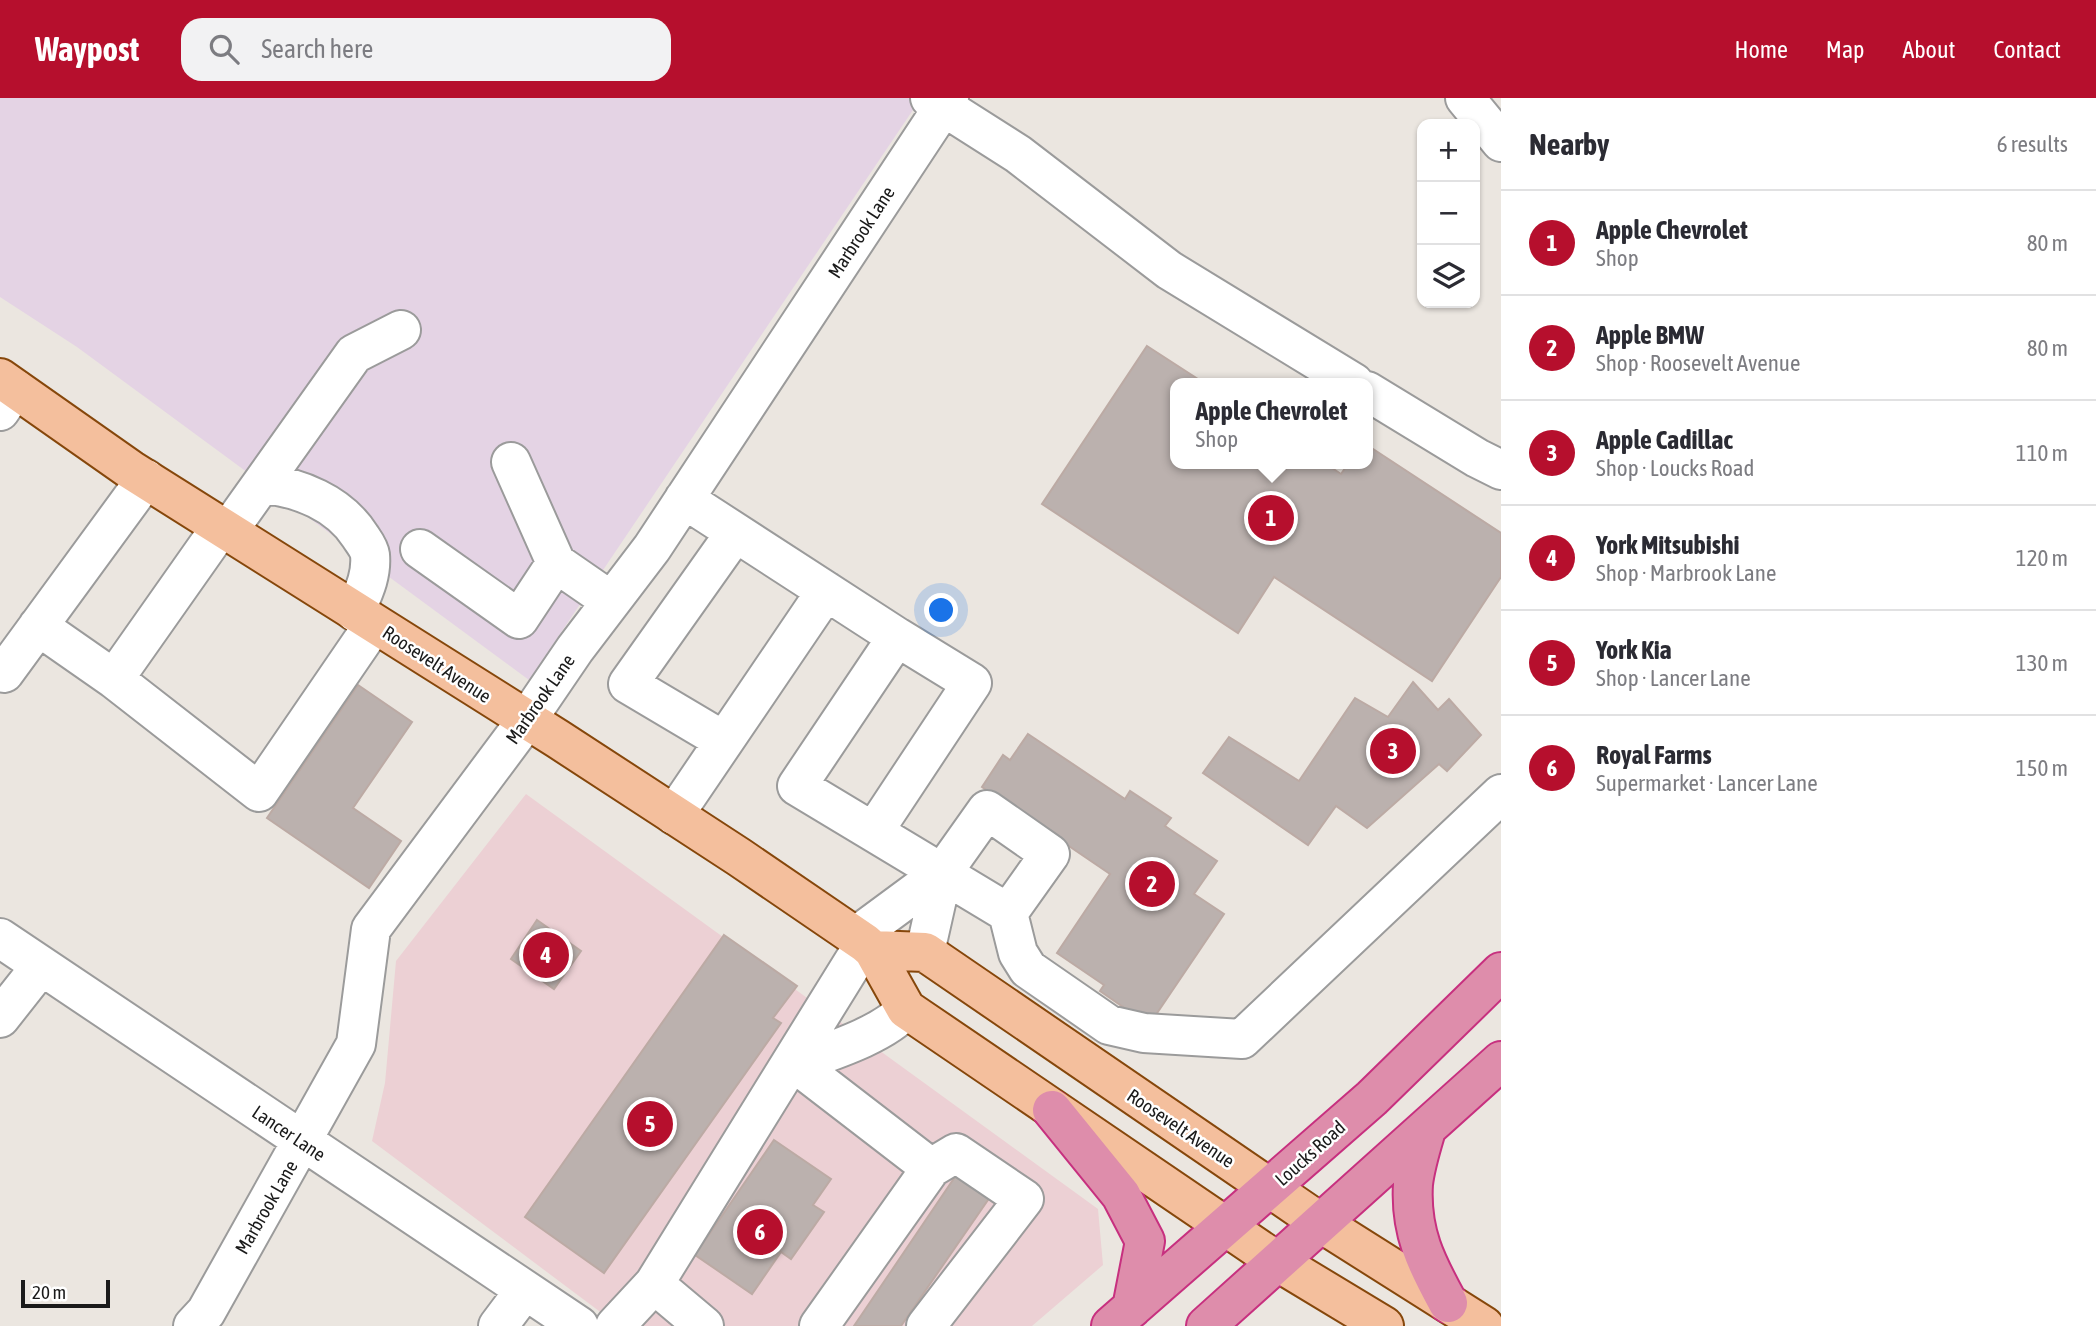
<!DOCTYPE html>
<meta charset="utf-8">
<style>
body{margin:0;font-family:"Asap Condensed",sans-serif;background:#f2f2f3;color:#2b2b33}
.controls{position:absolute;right:21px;top:21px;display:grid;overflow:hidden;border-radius:14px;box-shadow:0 2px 5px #0004}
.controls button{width:63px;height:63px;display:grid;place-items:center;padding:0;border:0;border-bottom:2px solid #e1e1e2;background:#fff;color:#2b2b33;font:35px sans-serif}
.scale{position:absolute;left:21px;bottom:18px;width:89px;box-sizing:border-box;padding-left:7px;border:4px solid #1a1a1a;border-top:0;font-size:19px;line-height:24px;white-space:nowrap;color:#1a1a1a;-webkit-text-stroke:5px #fff;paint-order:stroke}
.you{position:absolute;left:942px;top:513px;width:24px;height:24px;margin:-18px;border:5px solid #fff;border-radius:50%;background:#1a73e8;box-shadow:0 0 0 10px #1a73e833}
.badge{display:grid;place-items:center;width:46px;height:46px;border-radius:50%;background:#b60f2d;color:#fff;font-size:23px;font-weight:700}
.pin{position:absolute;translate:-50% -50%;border:4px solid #fff;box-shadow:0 2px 7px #0006}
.popup{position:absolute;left:1170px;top:280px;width:203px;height:91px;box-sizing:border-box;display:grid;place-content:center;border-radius:14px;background:#fff;filter:drop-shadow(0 2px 5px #0005);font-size:23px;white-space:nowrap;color:#7c7c81}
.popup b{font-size:26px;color:#2b2b33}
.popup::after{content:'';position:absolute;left:50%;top:100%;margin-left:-14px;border:14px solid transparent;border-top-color:#fff}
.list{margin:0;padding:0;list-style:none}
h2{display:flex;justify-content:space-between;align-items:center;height:91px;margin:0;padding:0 28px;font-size:30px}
h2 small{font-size:23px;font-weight:400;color:#7c7c81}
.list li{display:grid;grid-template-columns:46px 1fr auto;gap:21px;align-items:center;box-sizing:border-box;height:105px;padding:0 28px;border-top:2px solid #e1e1e2}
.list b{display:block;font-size:26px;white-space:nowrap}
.list p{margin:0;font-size:23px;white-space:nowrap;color:#7c7c81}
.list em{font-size:23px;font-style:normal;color:#7c7c81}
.icon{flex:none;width:38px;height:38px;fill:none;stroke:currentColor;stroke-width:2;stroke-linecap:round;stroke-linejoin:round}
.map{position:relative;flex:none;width:1501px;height:1228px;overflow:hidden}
header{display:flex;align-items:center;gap:42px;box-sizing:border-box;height:98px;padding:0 35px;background:#b60f2d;color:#fff}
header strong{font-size:33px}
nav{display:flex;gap:38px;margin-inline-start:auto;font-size:24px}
.search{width:490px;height:63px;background:#f2f2f3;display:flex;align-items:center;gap:18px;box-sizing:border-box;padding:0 24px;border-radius:21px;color:#7c7c81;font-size:26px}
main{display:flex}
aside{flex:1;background:#fff}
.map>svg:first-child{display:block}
.commercial{fill:#ecd0d4}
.industrial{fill:#e4d3e4}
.building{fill:#bbb1ae;stroke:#bcaaa4;stroke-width:2}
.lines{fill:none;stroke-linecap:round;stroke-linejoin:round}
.minor-casing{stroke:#9b9b9b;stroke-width:42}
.major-casing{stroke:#86470b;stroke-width:42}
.highway-casing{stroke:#c7307f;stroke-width:42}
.minor{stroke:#fff;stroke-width:38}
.major{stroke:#f4bf9d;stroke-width:38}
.highway{stroke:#de8dab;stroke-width:38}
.labels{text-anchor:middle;stroke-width:5;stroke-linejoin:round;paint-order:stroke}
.street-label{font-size:19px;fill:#1a1a1a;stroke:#fff}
</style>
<header>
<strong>Waypost</strong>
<div class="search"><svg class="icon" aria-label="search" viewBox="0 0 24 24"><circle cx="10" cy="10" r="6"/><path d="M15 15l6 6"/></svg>Search here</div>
<nav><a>Home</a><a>Map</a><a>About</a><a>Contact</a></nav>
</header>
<main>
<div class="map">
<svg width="1501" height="1228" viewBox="0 0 1501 1228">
<rect width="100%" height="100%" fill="#ebe6e0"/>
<!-- commercial -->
<path class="commercial" d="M526,696L1098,1111L1103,1167L1032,1228H619L372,1043L385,985L396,863Z"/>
<!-- industrial -->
<path class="industrial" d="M0,0H921L529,582L77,249L0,199Z"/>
<!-- building -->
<path class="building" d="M1147,248L1204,285H1175V366H1326L1341,376L1348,366H1367V347L1501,435V479L1432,583L1274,479L1238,535L1042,406Z
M1413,584L1438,612L1449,601L1481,637L1447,673L1439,666L1367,730L1336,708L1308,747L1203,675L1229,639L1299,683L1355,600L1388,619Z
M358,587L412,624L353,710L401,743L369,790L267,720Z
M1028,636L1125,701L1130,693L1171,720L1165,728L1217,763L1194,796L1224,816L1149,927L1100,893L1104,887L1057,855L1110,776L982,689L1003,657L1010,662Z
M537,822L581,853L554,891L511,861Z
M724,837L797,888L773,920L781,925L604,1175L525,1119Z
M774,1042L831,1081L813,1107L824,1114L791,1161L781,1154L752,1196L695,1157Z
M957,1076L990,1099L901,1228H854Z"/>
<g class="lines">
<defs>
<path id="minor" d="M930,0L1018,56L1169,172L1354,285
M1465,0L1501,44
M1367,293L1477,360L1501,372
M0,313L15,291
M511,364L556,465
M262,386C299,389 339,405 360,438C364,444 369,450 370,457C372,478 363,495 355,514
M684,401L897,539
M228,433L354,256L401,232
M420,451L519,521L556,465L611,503
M38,528L114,581L259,694L374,526
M0,572L4,575L146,381
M114,581L221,429
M724,643L628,586L735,435
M674,717L826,493
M874,733L972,585L897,539L797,688L1008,815L1018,855L1028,871L1109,927L1144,935L1242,941L1501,696
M855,839L943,774L987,712L1050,756L1008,815
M0,840L579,1228
M925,854L943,774
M0,920L41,868
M792,963L931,1070L819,1228
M795,966C828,954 884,937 906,911
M193,1228L206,1214L356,946L371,831L526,623L575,551L652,450L949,0
M498,1228L525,1192
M615,1228L654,1186
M704,1228L654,1186L865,845
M926,1228L1024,1101L956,1055L931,1070"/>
<path id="major" d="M0,280L131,372L558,641L739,759L865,845L873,852L906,911L1278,1164L1384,1228
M873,852L925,854L1321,1125L1484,1228"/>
<path id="highway" d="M1052,1012L1121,1097L1145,1143L1132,1210
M1426,1032C1421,1049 1415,1068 1413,1086C1410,1134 1426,1165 1448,1205
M1111,1228L1372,1000L1501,874
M1206,1228L1501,963"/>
</defs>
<!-- minor casing -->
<use href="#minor" class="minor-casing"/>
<!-- major casing -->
<use href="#major" class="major-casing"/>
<!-- highway casing -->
<use href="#highway" class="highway-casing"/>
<!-- minor -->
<use href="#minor" class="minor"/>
<!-- major -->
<use href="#major" class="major"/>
<!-- highway -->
<use href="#highway" class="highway"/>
</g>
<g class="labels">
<!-- street labels -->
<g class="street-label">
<text transform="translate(861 134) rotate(-57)" y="7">Marbrook Lane</text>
<text transform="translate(437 566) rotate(33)" y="7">Roosevelt Avenue</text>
<text transform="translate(540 601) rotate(-55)" y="7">Marbrook Lane</text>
<text transform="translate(1181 1030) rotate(34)" y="7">Roosevelt Avenue</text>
<text transform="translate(289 1035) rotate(34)" y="7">Lancer Lane</text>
<text transform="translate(1310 1055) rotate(-42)" y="7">Loucks Road</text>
<text transform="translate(266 1109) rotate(-60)" y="7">Marbrook Lane</text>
</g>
</g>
</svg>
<div class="controls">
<button>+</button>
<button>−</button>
<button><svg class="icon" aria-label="layers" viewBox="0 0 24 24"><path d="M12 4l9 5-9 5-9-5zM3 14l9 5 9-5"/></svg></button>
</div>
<div class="scale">20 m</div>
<div class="you"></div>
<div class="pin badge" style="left:1271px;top:420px">1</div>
<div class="popup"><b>Apple Chevrolet</b>Shop</div>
<div class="pin badge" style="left:1152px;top:786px">2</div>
<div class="pin badge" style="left:1393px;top:653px">3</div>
<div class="pin badge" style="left:546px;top:857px">4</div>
<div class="pin badge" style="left:650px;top:1026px">5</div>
<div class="pin badge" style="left:760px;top:1134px">6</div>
</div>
<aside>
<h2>Nearby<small>6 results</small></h2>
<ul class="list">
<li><span class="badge">1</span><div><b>Apple Chevrolet</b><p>Shop</p></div><em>80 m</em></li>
<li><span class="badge">2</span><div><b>Apple BMW</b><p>Shop · Roosevelt Avenue</p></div><em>80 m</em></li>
<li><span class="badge">3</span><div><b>Apple Cadillac</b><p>Shop · Loucks Road</p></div><em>110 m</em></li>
<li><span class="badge">4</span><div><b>York Mitsubishi</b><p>Shop · Marbrook Lane</p></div><em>120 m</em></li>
<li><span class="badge">5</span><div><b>York Kia</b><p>Shop · Lancer Lane</p></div><em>130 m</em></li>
<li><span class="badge">6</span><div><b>Royal Farms</b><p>Supermarket · Lancer Lane</p></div><em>150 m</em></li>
</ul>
</aside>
</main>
